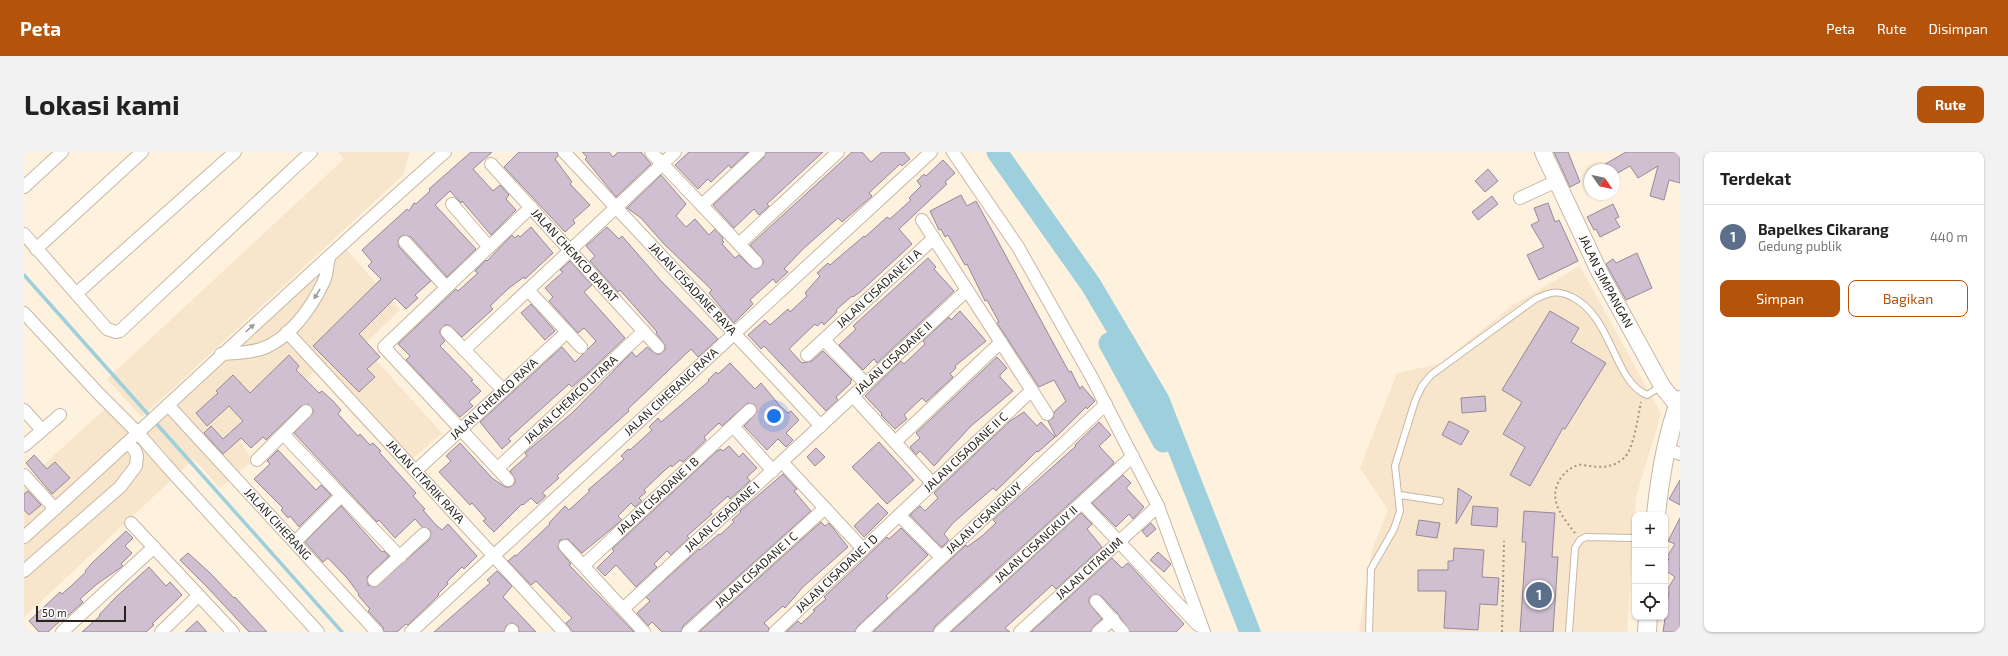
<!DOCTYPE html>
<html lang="id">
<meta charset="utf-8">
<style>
body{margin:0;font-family:"Exo 2",sans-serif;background:#f2f2f2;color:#222}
.controls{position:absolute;right:12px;bottom:12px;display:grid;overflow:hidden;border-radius:8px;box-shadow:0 1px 3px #0004}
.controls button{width:36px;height:36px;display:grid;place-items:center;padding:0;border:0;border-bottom:1px solid #e0e0e0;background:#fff;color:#222;font:20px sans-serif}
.compass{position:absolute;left:1560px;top:12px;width:36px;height:36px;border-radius:50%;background:#fff;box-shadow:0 1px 3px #0004;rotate:124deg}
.scale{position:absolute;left:12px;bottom:10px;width:90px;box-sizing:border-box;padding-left:4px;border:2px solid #28241c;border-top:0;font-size:11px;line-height:14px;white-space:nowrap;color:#28241c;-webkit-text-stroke:3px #fff;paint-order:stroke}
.you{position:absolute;left:750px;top:264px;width:14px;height:14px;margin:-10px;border:3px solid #fff;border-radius:50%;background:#1a73e8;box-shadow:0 0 0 6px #1a73e833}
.badge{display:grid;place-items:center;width:26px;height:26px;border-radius:50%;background:#b45309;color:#fff;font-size:13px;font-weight:700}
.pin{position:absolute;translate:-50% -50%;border:2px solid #fff;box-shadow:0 1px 4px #0006}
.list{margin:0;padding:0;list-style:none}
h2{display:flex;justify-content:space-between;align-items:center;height:52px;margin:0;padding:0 16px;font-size:17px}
h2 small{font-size:13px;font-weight:400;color:#767676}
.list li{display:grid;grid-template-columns:26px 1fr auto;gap:12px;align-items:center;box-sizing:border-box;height:64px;padding:0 16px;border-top:1px solid #e0e0e0}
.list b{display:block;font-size:15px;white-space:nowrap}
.list p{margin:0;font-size:13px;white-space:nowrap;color:#767676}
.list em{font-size:13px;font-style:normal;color:#767676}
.actions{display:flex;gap:8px;padding:12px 16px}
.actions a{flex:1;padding:9px 0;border:1px solid #b45309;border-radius:8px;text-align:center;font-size:14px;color:#b45309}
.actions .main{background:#b45309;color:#fff}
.icon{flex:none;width:22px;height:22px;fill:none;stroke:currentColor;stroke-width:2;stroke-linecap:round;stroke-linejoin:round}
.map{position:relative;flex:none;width:1656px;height:480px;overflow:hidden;border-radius:8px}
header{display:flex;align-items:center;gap:24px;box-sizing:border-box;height:56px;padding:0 20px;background:#b45309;color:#fff}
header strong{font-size:19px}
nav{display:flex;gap:22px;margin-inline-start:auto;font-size:14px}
.intro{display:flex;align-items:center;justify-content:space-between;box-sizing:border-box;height:96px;padding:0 24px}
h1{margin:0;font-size:28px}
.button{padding:10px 18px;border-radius:8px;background:#b45309;color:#fff;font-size:14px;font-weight:700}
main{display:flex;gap:24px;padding:0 24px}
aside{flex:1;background:#fff;border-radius:8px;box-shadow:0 1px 3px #0004}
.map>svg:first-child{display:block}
.built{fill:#f7e6cb}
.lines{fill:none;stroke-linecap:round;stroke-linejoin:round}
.stream{stroke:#9ecfdc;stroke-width:3.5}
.river{stroke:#9ecfdc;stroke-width:21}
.building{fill:#cfbfd1;stroke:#988899}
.lane-casing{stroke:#c5b8a5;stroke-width:8}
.street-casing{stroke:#c5b8a5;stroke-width:14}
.secondary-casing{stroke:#c5b8a5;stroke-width:18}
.primary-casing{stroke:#c5b8a5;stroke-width:20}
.path{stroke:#9e9586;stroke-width:2;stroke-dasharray:2 3;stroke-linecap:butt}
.lane{stroke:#fff;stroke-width:6}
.street{stroke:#fff;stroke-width:12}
.secondary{stroke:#fff;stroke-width:16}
.primary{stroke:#fff;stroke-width:18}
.oneway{fill:#9e9c99}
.labels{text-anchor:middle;stroke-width:3;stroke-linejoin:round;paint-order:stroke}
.street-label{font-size:12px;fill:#28241c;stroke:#fff}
</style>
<header>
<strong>Peta</strong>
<nav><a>Peta</a><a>Rute</a><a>Disimpan</a></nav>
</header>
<div class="intro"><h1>Lokasi kami</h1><a class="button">Rute</a></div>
<main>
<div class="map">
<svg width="1656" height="480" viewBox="0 0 1656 480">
<rect width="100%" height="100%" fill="#fef1dd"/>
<!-- built -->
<path class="built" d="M314,0H386L379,23L118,265L83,227L320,7Z
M321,96L376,158L339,194L418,281L378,316L290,220L216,290L229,308L196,336L170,307L0,465V331L85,253L117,285Z
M1556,114L1637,262L1612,345L1603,480H1335L1348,398L1364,358L1336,316L1373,221L1416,212L1489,153Z"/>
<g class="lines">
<!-- stream -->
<path class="stream" d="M0,123L318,480"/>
<!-- river -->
<path class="river" d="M973,0L1067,133L1135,248L1226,480
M1085,191L1139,290"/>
</g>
<!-- building -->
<path class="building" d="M447,0H468L449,17L469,39L476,33L485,43L482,47L492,58L467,83L438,49L437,51L426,39L411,53L452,97L423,125L387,85L380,83L376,85L374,88L375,95L407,129L391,143L394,146L382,157L371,146L335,182L356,205L343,217L351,225L335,240L289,194L357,127L344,114L348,110L338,98L383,57L385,59L390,51L392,52L406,39L405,37Z
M495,0H533L534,4L531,7L548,30L546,32L566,53L549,68L551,71L541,80L480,15Z
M558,0H585L589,5L594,0H617L627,12L592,45L561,7L563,5Z
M665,0H724L707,16L705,13L687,30L684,27L674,37L651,13Z
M742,0H799L743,52L745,54L735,63L730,57L710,76L689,53L740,5Z
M828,0H838L847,10L858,0H880L886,7L878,14L876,12L845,41L848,44L818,70L814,66L779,97L760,117L764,120L752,131L749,127L726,148L729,152L710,171L685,141L688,138L640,92L617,66L603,56L637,23L662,52L652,64L662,75L671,67L685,83L691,77L699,86L698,88L700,90L698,92L711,106L715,103L727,115L734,117L739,112V108L726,93Z
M1530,0H1544L1556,30L1546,35Z
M1602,0H1656V31L1645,28L1640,48L1626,44L1634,14L1614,26L1606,14L1590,23V18H1571Z
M919,8L931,21L921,30L923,32L875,77L888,92L836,140L829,145L828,144L812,158L813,160L800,173L798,170L793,174L791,172L765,197L778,211L788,209L799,199L828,228L826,229L827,231L812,245L814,248L802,259L740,194L737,197L724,183L741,168L746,173L764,157L766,160L783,144L781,141L796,124L793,121L804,111L806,113L840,84L841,85L863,65L866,67L887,48L885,46L897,34L893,29L900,22L902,24Z
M1464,17L1474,29L1461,40L1451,29Z
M937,43L943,54L952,49L1045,220L1047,219L1056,237L1058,234L1071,249L1063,257L1062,255L1032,285L1024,269L1029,266L1030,260L1042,249L1030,228L1015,235L973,171L975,170L963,148L961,149L943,112L941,113L924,83L921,85L917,77L915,78L906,59Z
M1468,44L1474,52L1454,68L1448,60Z
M1524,51L1531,70L1535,68L1554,109L1515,128L1503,103L1520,95L1507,73L1515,69L1510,56Z
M1589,52L1595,65L1591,67L1596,75L1576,85L1572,77L1570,78L1563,65Z
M507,75L529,101L501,127L500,125L485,136L466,154L469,157L438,185L425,173H421L416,178V182L421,189L416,194L449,228L447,229L457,239L445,250L449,254L436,265L382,208L386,204L374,192L432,137L434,139L454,121L451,119L462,108L463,109L488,83L491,86L494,83L496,85Z
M583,75L595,87L598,84L638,130L694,187L674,205L667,197L604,257L605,259L533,324L535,326L518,341L522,344L513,352L507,346L499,353L498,352L470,380L459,369L462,367L448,351L446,353L415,320L427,309L422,304L436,291L468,326L481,335H486L491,331V327L486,319L503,304L501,301L548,261L608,200L612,205L623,195L632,202H636L641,198V193L632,181L633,180L596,138L594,140L566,109L571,104L562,94Z
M1613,101L1628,136L1602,148L1582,112L1589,107L1592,111Z
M904,106L912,115L910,117L930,139L853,211L850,207L839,218L815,193L832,177L829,174Z
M546,109L568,133L560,140L601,186L563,222L548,235L545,232L484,287L487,289L478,297L456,270L538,195L551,210L572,189L560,176L554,181L525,149L529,145L521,136L539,120L536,118Z
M507,152L531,179L521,188L497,161Z
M936,159L962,189L931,214L932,216L926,222L929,225L902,250L898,246L880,263L883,267L871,277L857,263L858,262L841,244L877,209L880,212L901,192L899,189L925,165L927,168Z
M1526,159L1555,176L1547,190L1582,211L1541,277L1539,276L1506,334L1486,323L1501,295L1479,282L1498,250L1478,238Z
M265,203L275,214L272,218L295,241L298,239L309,249L317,258L314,262L334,284L336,282L346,293L349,291L357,299L355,300L392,341L389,344L401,357L399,358L412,373L418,378L424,372L453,404L440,417L438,415L423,430L424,432L414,442L415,443L384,473L382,472L373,480H360L359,475L344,459L346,457L334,443L335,442L323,426L304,406L299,410L281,390L317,354L358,400L360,399L365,404L343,425L344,433L351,435L405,388L407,381L405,377L398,375L391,367L371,386L355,368L353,370L270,281L289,261V257L284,252L277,254L242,288L239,285L227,296L217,286L199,302L180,281L187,274L199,287L219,269L205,254L183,274L172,261L194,241L192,239L209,223L226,241Z
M973,205L983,216L976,223V225L989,239L947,274L910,314L896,299L892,303L886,295L896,286L892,281Z
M706,211L731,237L737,231L757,255L764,261L767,259L775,268L762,281L769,288L762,295L754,287L743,298L720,274L733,260L731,253L724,251L698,274L695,271L680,285L682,288L659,310L656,308L648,315L647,313L640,319L620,338L622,340L615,346L618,349L611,355L607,351L594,364L598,368L558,401L544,387L536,388L534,396L547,412L545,413L610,480H549L542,471L548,466L512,429L507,433L484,409L491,403L492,404L526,372L525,371L541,354L545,358L566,339L564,338L600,307L597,304L604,297L606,298L628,278L625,275L634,266L637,270L685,229L684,228L692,220L694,222Z
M1461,244L1462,259L1438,261L1437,246Z
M1000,260L1013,274L1017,270L1031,285L1014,300L1013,299L972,339L969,336L929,371L920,382L925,388L918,395L915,393L886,363L896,354L901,359L914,346L910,341L986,269Z
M1425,269L1445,279L1437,293L1418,283Z
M1075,270L1087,283L1075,294L1090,310L1089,312L911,474L909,480H849L942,393L943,395L958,384L972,371L969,368L1052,294L1051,293Z
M855,290L890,328L863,352L828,315Z
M705,294L715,305L719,301L733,316L723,325L726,329L706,347L704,344L686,360L688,362L663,384L665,386L647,403L643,399L630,412L633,415L612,435L592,413L581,424L573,416L590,399L588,397L693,299L697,297L699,299Z
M792,296L801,305L791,314L783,305Z
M254,298L292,338L297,333L307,343L275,375L266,364L264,366L257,358L259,356L230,327L246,312L243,309Z
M10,303L23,317L31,310L46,326L28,342L2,311Z
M759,322L773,337L770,339L787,359L659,474L657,480H638L628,470L624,474L613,461L626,449L622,445L675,397L676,398L695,382L696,383L710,370L708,368L717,360L716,359Z
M1099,323L1107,331L1102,336L1120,355L1109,367L1105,362L1092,375L1068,351Z
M1656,328V353L1645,347Z
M1434,336L1448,345L1432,372Z
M4,339L17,353L5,363L0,358V342Z
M854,351L864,361L840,385L830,374Z
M1449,354L1474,356L1473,375L1447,373Z
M1500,359L1531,361L1528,405H1534L1529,480H1496L1502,390H1498Z
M1057,361L1068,372L1063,377L1078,395L1032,437L1028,433L1002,457L981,476L986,480H927Z
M1656,366V480H1639L1645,439L1643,438L1651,425L1641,418V413L1645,407L1643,405L1651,392L1644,389Z
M1395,368L1416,371L1413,386L1392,383Z
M797,370L801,374L805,371L824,395L779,435L761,456L759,454L740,471L745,476L744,480H675Z
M1127,371L1132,377L1123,385L1118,379Z
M877,376L904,403L862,444L864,446L833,475L831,480H762L774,469L777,472L791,459L789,458L802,447L800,445L833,414L863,385L865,387Z
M102,379L109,386L101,394L108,401L97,412L99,414L73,432L56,447L59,450L37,470L36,469L24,480H15L5,469L36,440L38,442L46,435L62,420L61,419L69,410Z
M1430,396L1460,398L1458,425L1475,426L1473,453L1456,452L1454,478L1420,476L1422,439H1394V418H1424V409H1429Z
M1134,400L1147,412L1140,420L1126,408Z
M164,401L186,421L210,446L211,445L243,480H225L183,435L156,408Z
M1088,406L1098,416L1104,411L1160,472L1152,480H1106L1094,462L1077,444L1071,442L1065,446V451L1078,467L1069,475L1067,480H1007Z
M125,415L142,434L146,430L158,443L128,472L130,473L122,480H58L76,464L75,463L91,446Z
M473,419L488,434L479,445L512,480H495L494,474L488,471L482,474L480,480H410L466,431L463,428Z
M173,469L183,480H161Z"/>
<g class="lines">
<defs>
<path id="lane" d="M1376,343L1416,349
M1345,480L1347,417L1370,377L1376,359L1371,314L1391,249L1398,234L1407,223L1510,148C1514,146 1519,143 1524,142C1531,139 1541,141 1548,145C1588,164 1590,230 1623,243L1638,234
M1545,480L1551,396L1556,388L1562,385L1609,386"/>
<g id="street">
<path id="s1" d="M540,0L797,274"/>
<path d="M627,0L732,110"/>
<path d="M929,0L994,95L1067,224L1134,354L1180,480"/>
<path id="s2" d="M467,12L634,195"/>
<path d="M0,35L38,0"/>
<path d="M1496,46L1533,29"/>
<path d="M428,52L465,95"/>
<path d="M678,53L735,0"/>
<path d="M898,68L1023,262"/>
<path d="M0,82L83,177L92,180L96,179L287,0"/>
<path d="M381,90L422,135"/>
<path d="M715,92L814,0"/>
<path d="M12,97L118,0"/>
<path d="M504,138L557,195"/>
<path d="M53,141L211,0"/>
<path d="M0,161L74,241L114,281L141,312L294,480"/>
<path id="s3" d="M263,180L540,480"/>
<path d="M423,180L479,238"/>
<path d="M800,188L842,232"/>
<path d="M440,198L651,0"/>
<path d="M197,202C210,201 224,201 237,197C265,188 288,155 300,129C303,123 303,113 305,106"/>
<path id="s4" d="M783,203L910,86"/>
<path d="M829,244L908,331"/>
<path id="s5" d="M144,253L353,480"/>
<path d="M0,258L18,278"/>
<path d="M709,274L749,319"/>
<path d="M259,282L376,405"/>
<path d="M871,290L977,190"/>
<path d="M0,294L36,263"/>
<path d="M1641,296L1656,302"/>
<path d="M233,308L282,259"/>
<path d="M758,310L839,397"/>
<path id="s6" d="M397,314L543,180"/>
<path id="s7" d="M474,316L620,179"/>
<path d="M0,323L31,357"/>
<path d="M484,328L360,195L507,55"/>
<path d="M1058,351L1174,473"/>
<path d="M875,363L917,405"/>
<path d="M107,371L209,480"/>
<path d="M0,385C141,258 278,126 421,0"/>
<path d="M271,390L317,344"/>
<path d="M541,394L620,480"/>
<path id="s8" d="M560,413L726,258"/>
<path d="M0,419L96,335L112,314L113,304L111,298L104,292"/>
<path d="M350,428L400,382"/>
<path d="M1072,449L1099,480"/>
<path id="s9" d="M599,457L943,138"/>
<path d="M38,480L130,395"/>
<path d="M137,480L174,444"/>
<path id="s10" d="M387,480L907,0"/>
<path d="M487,480L488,478"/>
<path id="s11" d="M664,480L801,356"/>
<path id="s12" d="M751,480L1008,238"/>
<path id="s13" d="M838,480L1082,252"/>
<path id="s14" d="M916,480L1109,304"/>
<path id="s15" d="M996,480L1134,354"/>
<path d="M1074,480L1089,467"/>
</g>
<g id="secondary">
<path id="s16" d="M1519,0L1576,121L1638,234L1654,254"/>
</g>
<path id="primary" d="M1632,363C1636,323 1642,286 1656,248
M1623,480L1624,465"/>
</defs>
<!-- lane casing -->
<use href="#lane" class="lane-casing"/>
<!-- street casing -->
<use href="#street" class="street-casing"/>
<!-- secondary casing -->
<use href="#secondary" class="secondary-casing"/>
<!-- primary casing -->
<use href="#primary" class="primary-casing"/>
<!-- path -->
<path class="path" d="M1551,381C1544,372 1535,361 1532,350C1528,334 1539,318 1554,313C1557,312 1562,314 1566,314C1578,316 1590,315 1600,306C1610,297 1614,264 1617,250
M1478,480L1480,389"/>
<!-- lane -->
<use href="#lane" class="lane"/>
<!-- street -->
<use href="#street" class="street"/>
<!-- secondary -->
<use href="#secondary" class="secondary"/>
<!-- primary -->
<use href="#primary" class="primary"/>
</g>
<!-- one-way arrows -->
<defs><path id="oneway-solid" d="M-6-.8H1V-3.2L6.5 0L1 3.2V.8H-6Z"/></defs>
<g class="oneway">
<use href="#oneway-solid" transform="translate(293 142) rotate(121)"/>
<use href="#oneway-solid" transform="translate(226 176) rotate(-42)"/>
</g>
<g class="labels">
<!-- street labels -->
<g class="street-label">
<text dy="4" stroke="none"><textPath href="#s2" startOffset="124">JALAN CHEMCO BARAT</textPath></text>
<text dy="4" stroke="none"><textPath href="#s16" startOffset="144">JALAN SIMPANGAN</textPath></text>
<text dy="4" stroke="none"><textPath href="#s1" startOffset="188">JALAN CISADANE RAYA</textPath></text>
<text dy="4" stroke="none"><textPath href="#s4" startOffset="98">JALAN CISADANE II A</textPath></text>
<text dy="4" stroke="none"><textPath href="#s9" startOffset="369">JALAN CISADANE II</textPath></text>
<text dy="4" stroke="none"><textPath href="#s10" startOffset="354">JALAN CIHERANG RAYA</textPath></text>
<text dy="4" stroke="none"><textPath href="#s6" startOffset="99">JALAN CHEMCO RAYA</textPath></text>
<text dy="4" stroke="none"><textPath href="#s7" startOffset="100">JALAN CHEMCO UTARA</textPath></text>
<text dy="4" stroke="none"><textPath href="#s12" startOffset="262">JALAN CISADANE II C</textPath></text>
<text dy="4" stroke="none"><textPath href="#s3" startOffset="204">JALAN CITARIK RAYA</textPath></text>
<text dy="4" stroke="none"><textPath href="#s8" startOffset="101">JALAN CISADANE I B</textPath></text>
<text dy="4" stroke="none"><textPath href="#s9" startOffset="135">JALAN CISADANE I</textPath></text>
<text dy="4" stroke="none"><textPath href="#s13" startOffset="167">JALAN CISANGKUY</textPath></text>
<text dy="4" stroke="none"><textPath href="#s5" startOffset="162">JALAN CIHERANG</textPath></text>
<text dy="4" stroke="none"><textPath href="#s14" startOffset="130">JALAN CISANGKUY II</textPath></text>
<text dy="4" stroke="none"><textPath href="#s15" startOffset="94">JALAN CITARUM</textPath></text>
<text dy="4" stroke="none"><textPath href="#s11" startOffset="92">JALAN CISADANE I C</textPath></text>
<text dy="4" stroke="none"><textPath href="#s12" startOffset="85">JALAN CISADANE I D</textPath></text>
</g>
</g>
</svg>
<div class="controls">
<button>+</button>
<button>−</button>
<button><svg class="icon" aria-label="locate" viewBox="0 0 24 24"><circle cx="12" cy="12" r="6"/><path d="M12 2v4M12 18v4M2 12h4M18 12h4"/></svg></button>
</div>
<svg class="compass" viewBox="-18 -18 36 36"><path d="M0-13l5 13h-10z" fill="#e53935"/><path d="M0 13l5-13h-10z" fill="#767676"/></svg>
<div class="scale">50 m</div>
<div class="you"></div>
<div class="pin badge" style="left:1515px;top:443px;background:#5c6f8a">1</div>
</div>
<aside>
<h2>Terdekat<small></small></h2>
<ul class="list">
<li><span class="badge" style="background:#5c6f8a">1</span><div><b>Bapelkes Cikarang</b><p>Gedung publik</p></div><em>440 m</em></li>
</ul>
<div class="actions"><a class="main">Simpan</a><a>Bagikan</a></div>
</aside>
</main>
